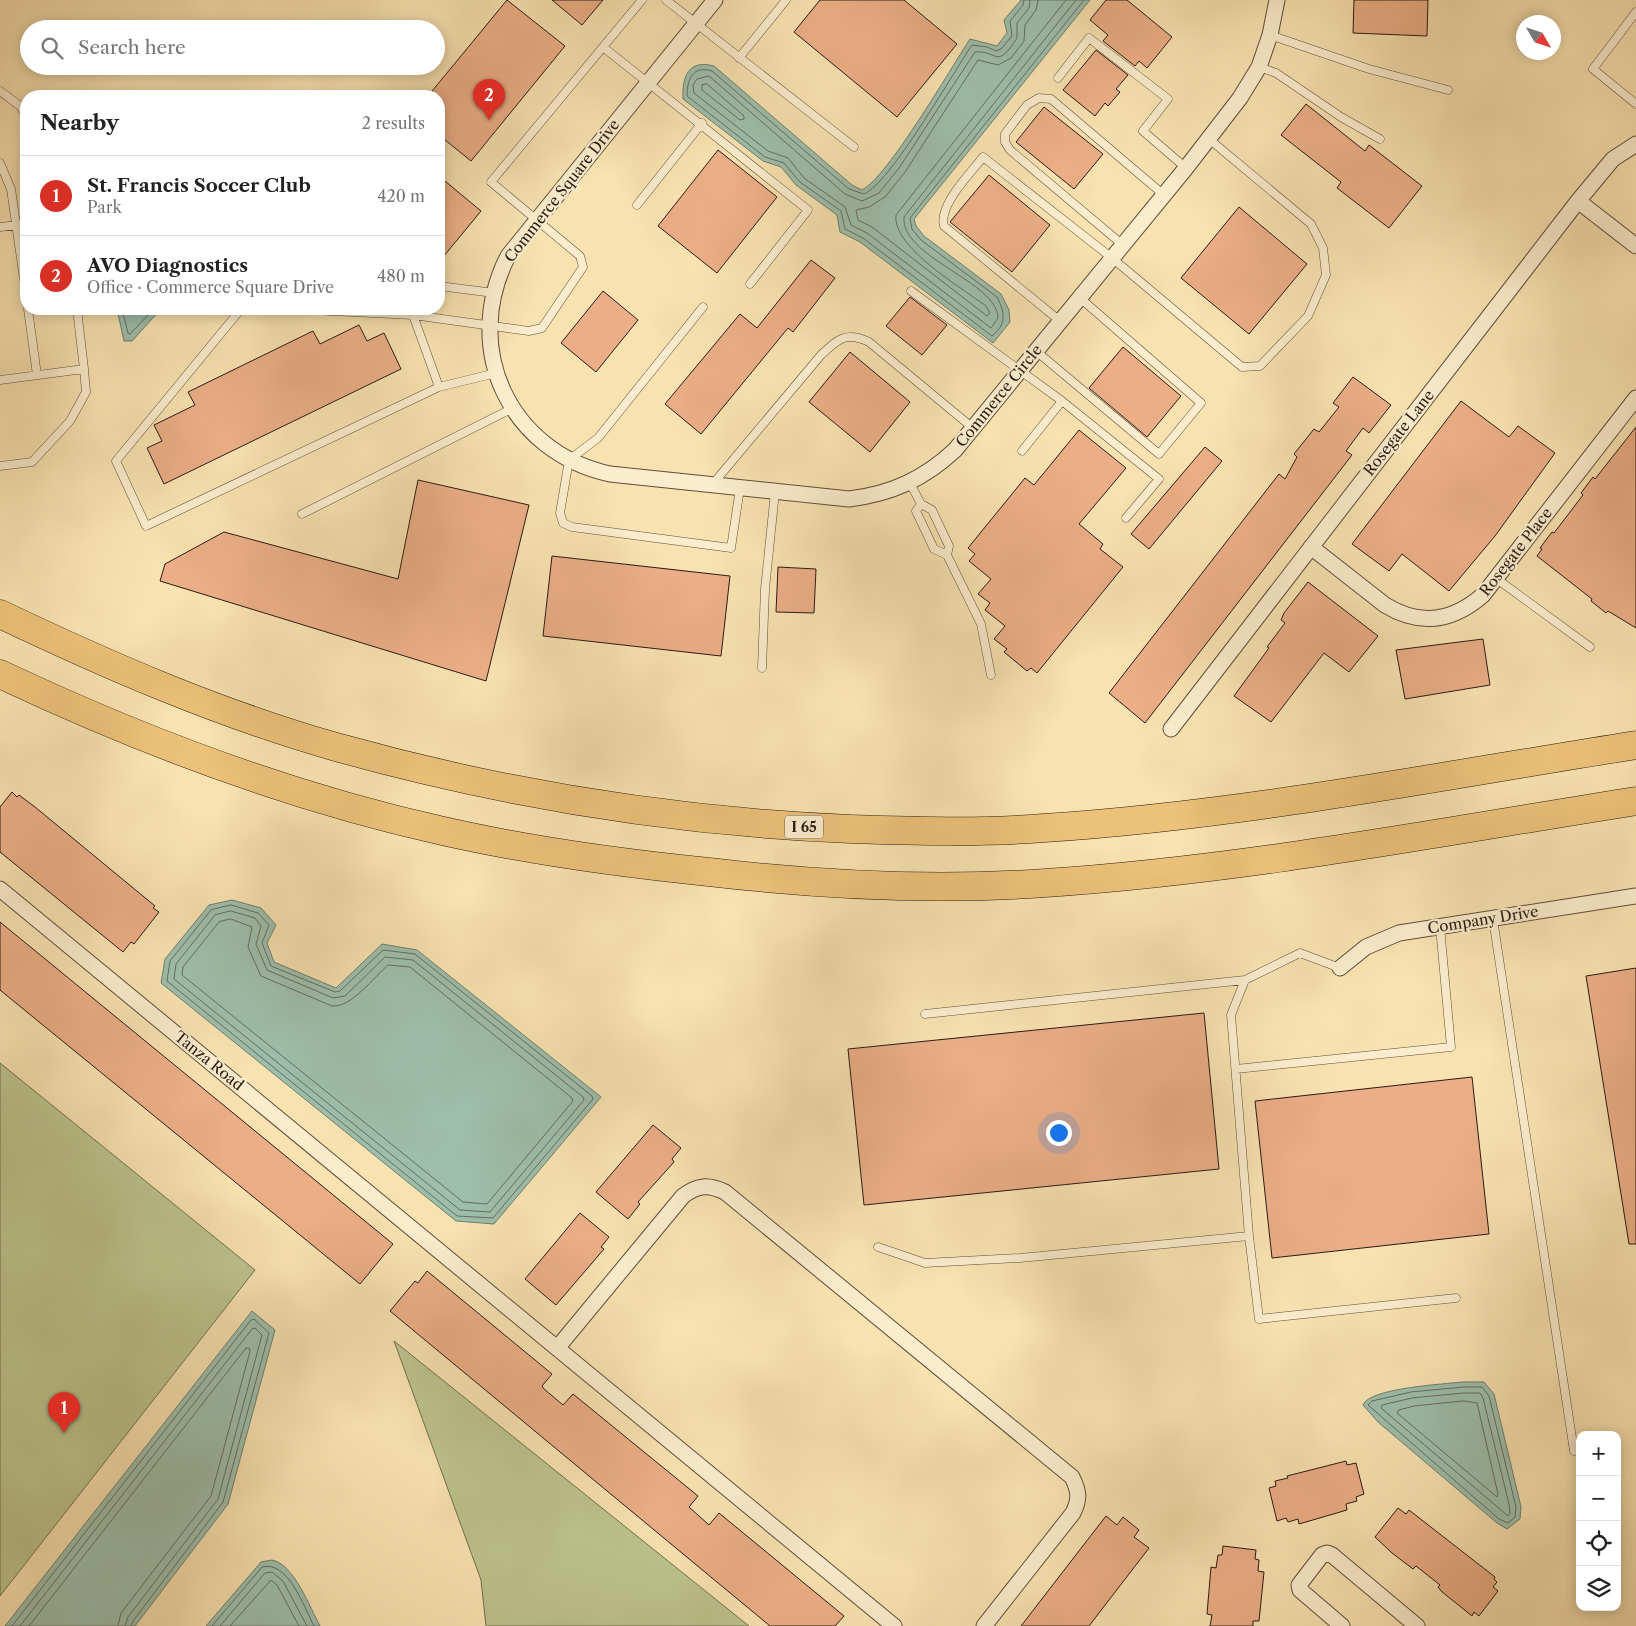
<!DOCTYPE html>
<meta charset="utf-8">
<style>
body{margin:0;font-family:"Libre Caslon Text",serif;background:#f6f6f6;color:#222}
.controls{position:absolute;right:15px;bottom:15px;display:grid;overflow:hidden;border-radius:10px;box-shadow:0 2px 12px #0003}
.controls button{width:45px;height:45px;display:grid;place-items:center;padding:0;border:0;border-bottom:1px solid #e0e0e0;background:#fff;color:#222;font:25px sans-serif}
.compass{position:absolute;left:1516px;top:15px;width:45px;height:45px;border-radius:50%;background:#fff;box-shadow:0 2px 12px #0003;rotate:129deg}
.you{position:absolute;left:1058px;top:1132px;width:18px;height:18px;margin:-12px;border:4px solid #fff;border-radius:50%;background:#1a73e8;box-shadow:0 0 0 8px #1a73e833}
.badge{display:grid;place-items:center;width:32px;height:32px;border-radius:50%;background:#d93025;color:#fff;font-size:16px;font-weight:700}
.pin{position:absolute;translate:-50% -41px;filter:drop-shadow(0 1px 2px #0008)}
.pin::after{content:'';position:absolute;top:26px;width:18px;height:15px;background:inherit;clip-path:polygon(0 0,100% 0,50% 100%)}
.list{margin:0;padding:0;list-style:none}
h2{display:flex;justify-content:space-between;align-items:center;height:65px;margin:0;padding:0 20px;font-size:21px}
h2 small{font-size:16px;font-weight:400;color:#767676}
.list li{display:grid;grid-template-columns:32px 1fr auto;gap:15px;align-items:center;box-sizing:border-box;height:80px;padding:0 20px;border-top:1px solid #e0e0e0}
.list b{display:block;font-size:19px;white-space:nowrap}
.list p{margin:0;font-size:16px;white-space:nowrap;color:#767676}
.list em{font-size:16px;font-style:normal;color:#767676}
.icon{flex:none;width:28px;height:28px;fill:none;stroke:currentColor;stroke-width:2;stroke-linecap:round;stroke-linejoin:round}
.map{position:relative;flex:none;width:1636px;height:1626px;overflow:hidden}
.search{position:absolute;background:#fff;box-shadow:0 2px 12px #0003;left:20px;top:20px;width:425px;height:55px;display:flex;align-items:center;gap:12px;box-sizing:border-box;padding:0 18px;border-radius:28px;color:#767676;font-size:19px}
.panel{position:absolute;background:#fff;box-shadow:0 2px 12px #0003;left:20px;top:90px;width:425px;height:225px;border-radius:20px}
.map>svg:first-child{display:block}
.green{fill:#bcc38c;stroke:#736f51}
.water{fill:#9dbeab;stroke:#6f7d6f}
.lines{fill:none;stroke-linecap:round;stroke-linejoin:round}
.shore{stroke:#646c60;stroke-width:1}
.building{fill:#ebae86;stroke:#2a1b16}
.service-casing{stroke:#5e4d3c;stroke-width:9}
.minor-casing{stroke:#5e4d3c;stroke-width:17}
.motorway-casing{stroke:#2a1b16;stroke-width:29}
.service{stroke:#faeccc;stroke-width:8}
.minor{stroke:#faeccc;stroke-width:15}
.motorway{stroke:#ecc178;stroke-width:28}
.labels{text-anchor:middle;stroke-width:4.5;stroke-linejoin:round;paint-order:stroke}
.shield{fill:#faeccc;stroke:#685a4d;stroke-width:1}
.shield-label{font-size:14px;font-weight:bold;fill:#2a1b16}
.street-label{font-size:15px;fill:#2a1b16;stroke:#faeccc}
</style>
<div class="map">
<svg width="1636" height="1626" viewBox="0 0 1636 1626">
<rect width="100%" height="100%" fill="#f8e2b0"/>
<filter id="stains"><feTurbulence type="fractalNoise" baseFrequency=".004" numOctaves="4"/><feColorMatrix values="0 0 0 0 .2 0 0 0 0 .09 0 0 0 0 .02 0 0 0 .5 -.17"/></filter>
<radialGradient id="worn" r=".72"><stop offset=".6" stop-color="#630" stop-opacity="0"/><stop offset="1" stop-color="#630" stop-opacity=".3"/></radialGradient>
<!-- green -->
<path class="green" d="M0,1063L255,1270L0,1596Z
M394,1341L749,1626H486L481,1580Z"/>
<!-- water -->
<path class="water" d="M1021,0H1090L914,219L916,226L924,236L1001,294L1009,310L1010,322L993,343L860,242L840,232L837,215L796,185L781,167L763,161L683,99C682,77 688,59 714,66L852,185L862,190C887,178 951,68 970,39L997,46L1007,33L1004,20Z
M117,309H161L132,341H124Z
M232,900L261,908L276,925L267,943L274,962L336,988L382,944L417,950L601,1097L494,1224L456,1221L161,983L165,959L209,905Z
M252,1311L275,1330L228,1504L135,1626H5Z
M1463,1382H1484L1494,1394L1521,1507L1520,1519L1507,1529L1497,1523L1378,1422L1363,1405C1369,1388 1445,1384 1463,1382Z
M272,1560C294,1564 310,1608 320,1626H206L261,1562Z"/>
<g class="lines">
<!-- shore -->
<path class="shore" d="M1024,0L1023,5L1010,21L1012,36L1001,49L996,51L987,47L972,45C951,76 891,182 864,194L849,189L712,71C693,65 687,79 687,96L765,157L784,163L800,182L841,211L845,229L863,238L992,336C1007,324 1005,313 997,297L921,240L912,229L910,218L1084,0
M1030,0L1029,8L1017,23V38C996,71 998,50 975,52L899,168L879,193L862,201L845,194L709,76L697,79L693,85L694,93L768,151L788,158L804,178L845,207L851,225L867,233L991,328L998,318C998,282 900,257 904,217L1076,0
M1038,0L1036,10L1025,25L1024,41L1011,58L998,65L978,60L905,172L885,197L869,207L856,210L858,220L872,227L987,316L990,313L986,306C962,288 892,247 896,215L1066,0
M707,84L744,116V119L740,120L702,90V85Z
M122,309L128,333L130,334L154,309
M231,905L258,913L269,925L262,943L271,966L335,992L340,991L383,950L415,954L592,1096L593,1099L493,1218L457,1216L167,981L170,961L211,910Z
M231,911L255,918L261,926L256,944L267,970L333,998L345,996L385,957L413,960L583,1097L584,1100L490,1212L460,1210L174,979L176,964L215,915Z
M231,919L252,927L248,947L261,976L332,1006C351,1008 374,977 388,965L410,967L572,1098L573,1101L487,1204L463,1202L182,975L183,967L219,922Z
M1464,1387H1482L1489,1396L1516,1507L1515,1517L1508,1523L1499,1519L1368,1405L1372,1401L1411,1392Z
M1464,1393H1480L1483,1398L1509,1504L1510,1513L1508,1516L1381,1408L1382,1405L1412,1398Z
M1464,1401L1477,1403L1498,1494L1497,1497L1397,1413L1399,1410L1414,1406Z
M12,1626L251,1320L254,1319L269,1333L223,1502L133,1621L131,1626
M20,1626L252,1329L255,1328L262,1335L218,1499L128,1617L125,1626
M29,1626L246,1348H249L250,1351L211,1496L121,1613L118,1626
M212,1626L262,1567C288,1560 304,1607 314,1626
M220,1626L265,1573L272,1572L283,1581L307,1626
M230,1626L271,1580L277,1585L299,1626"/>
</g>
<!-- building -->
<path class="building" d="M507,0L565,46L471,161L439,135V96H428Z
M552,0H603L582,25Z
M820,0H904L957,44L897,117L794,32Z
M1106,0H1127L1172,37L1147,68L1139,61L1135,66L1103,41L1108,35L1090,20Z
M1354,0H1428L1427,36L1353,33Z
M1096,50L1128,75L1116,89L1120,92L1108,106L1105,103L1095,116L1063,90Z
M1306,104L1365,151L1369,145L1422,186L1389,228L1337,188L1341,182L1281,135Z
M1044,107L1103,154L1074,189L1016,142Z
M718,150L777,197L717,273L658,226Z
M989,175L1050,225L1012,272L950,222Z
M439,176L481,211L439,262Z
M1239,207L1307,264L1249,334L1181,278Z
M811,260L835,278L793,332L788,328L701,434L665,404L740,314L757,328Z
M603,291L638,320L596,372L561,343Z
M910,297L947,325L922,355L886,326Z
M359,325L367,341L384,333L401,369L164,484L147,448L162,441L154,425L195,405L188,392L313,331L320,344Z
M1123,347L1181,396L1147,437L1089,388Z
M850,352L910,402L870,452L809,402Z
M1353,377L1391,405L1369,433L1363,428L1346,451L1352,455L1145,723L1109,693L1279,474L1285,479L1297,457L1294,454L1314,429L1319,432L1339,407L1333,403Z
M1461,401L1509,437L1518,426L1555,453L1495,536L1449,591L1402,554L1389,571L1352,544Z
M1636,427V628L1608,611L1606,613L1591,601L1592,599L1537,556L1542,549L1540,548L1552,532L1554,533L1583,495L1581,493L1593,477L1595,479Z
M1079,430L1126,468L1079,524L1103,544L1100,549L1123,567L1037,673L1031,668L1027,671L1004,652L1007,649L994,639L1005,626L985,610L990,603L978,594L991,579L969,561L975,554L968,548L1025,478L1034,485Z
M1205,447L1222,461L1149,549L1131,534Z
M418,480L529,505L486,681L160,581L165,564L224,532L398,579Z
M552,556L730,576L721,656L543,636Z
M778,567L816,569L814,613L776,612Z
M1308,582L1378,636L1349,672L1324,653L1271,722L1234,696L1269,648L1267,647L1285,623L1281,620L1284,613Z
M1483,639L1490,685L1405,699L1396,650Z
M12,792L17,797L19,795L35,807L155,906L153,908L159,912L134,944L131,942L123,952L0,852V807Z
M0,922L393,1244L360,1284L0,990Z
M1636,968V1244H1629L1586,976Z
M1204,1013L1219,1169L864,1205L848,1049Z
M1472,1077L1489,1234L1272,1258L1255,1101Z
M653,1125L681,1148L672,1159L674,1162L638,1202L640,1204L628,1219L596,1192Z
M580,1213L609,1237L601,1247L604,1249L556,1305L525,1279Z
M427,1271L552,1374L542,1386L544,1389L563,1405L573,1394L698,1496L689,1507L709,1525L719,1513L844,1616L835,1626H770L390,1311L415,1281L418,1283Z
M1346,1461L1347,1465L1356,1463L1364,1494L1356,1497L1357,1501L1346,1504L1347,1510L1299,1524L1298,1519L1288,1522L1286,1518L1277,1521L1269,1488L1276,1486L1275,1481L1288,1478L1287,1476Z
M1398,1508L1406,1514L1409,1510L1495,1577L1494,1579L1497,1582L1493,1587L1498,1591L1479,1616L1474,1612L1472,1616L1441,1591L1438,1587L1440,1585L1416,1566L1413,1569L1392,1553L1375,1537Z
M1106,1516L1117,1525L1123,1517L1139,1530L1134,1537L1149,1548L1089,1626H1021Z
M1223,1546L1256,1550L1255,1559L1259,1560L1258,1571L1264,1572L1259,1621H1253V1626H1210L1212,1615L1207,1614L1211,1567L1216,1568L1218,1555H1222Z"/>
<g class="lines">
<defs>
<path id="service" d="M666,0L854,147
M1636,12L1593,69L1636,104
M1270,35L1369,69L1448,90
M603,47L808,210L750,284
M739,58L786,0
M1259,67L1276,73L1341,117L1380,139
M1058,78L1089,38L1168,99L1143,131L1186,168
M0,91L20,106L26,115
M0,163L11,189L26,293
M637,205L702,123
M0,227L26,224
M1123,245L1010,150L1005,142V134L1027,105L1039,98L1051,99L1164,195
M439,286L494,293
M911,291L1062,401L1159,479L1126,518
M703,307L598,438L569,460L560,513L563,523L572,527L731,548L740,488
M28,309L37,375
M241,309L116,461L146,526L439,387L496,373
M292,309L413,315L529,331L542,328L583,267L580,256L491,182L642,0
M413,315L439,387
M1060,321L944,226C938,205 971,173 983,157L1112,258L1242,367L1260,366L1308,316L1326,275L1323,248L1311,224L1209,139
M1036,351L1159,454L1201,403L1080,298
M0,380L84,369L77,309
M1022,451L1062,401
M0,466L32,462L70,421L86,392L84,369
M910,483L921,504L932,510L949,546L947,555L934,549L916,511L921,504
M712,485L821,355C838,339 846,331 869,342L973,428
M302,514L513,408
M947,555L981,624L991,675
M1497,579L1590,647
M762,668L765,589L775,492
M1493,919L1574,1451
M1340,968L1300,953L1245,980L1231,1015L1249,1236L1259,1319L1456,1298
M925,1014L1245,980
M1236,1069L1451,1047L1440,927
M878,1247L925,1263L1020,1258L1249,1236"/>
<path id="minor" d="M715,0L508,256C461,348 509,452 610,474L849,499C891,494 924,479 955,450L1186,168L1240,98L1259,67L1270,35L1277,0
M1578,201L1636,246
M1311,547L1385,605C1421,627 1453,621 1483,595L1636,398
M1171,729L1578,201L1613,159L1636,144
M0,889L894,1626
M1340,968L1366,947L1399,933L1636,896
M558,1347L683,1196C698,1185 708,1184 725,1192L1072,1477C1079,1491 1080,1499 1073,1513L984,1626
M1342,1626L1300,1590L1299,1585L1322,1555L1327,1553L1332,1555L1417,1626"/>
<path id="motorway" d="M0,614C109,666 220,714 336,747C504,794 677,822 851,829C915,831 980,833 1044,828C1243,815 1440,776 1636,745
M0,674C142,741 290,797 443,831C531,851 619,863 709,872C820,885 932,891 1045,883C1243,870 1440,832 1636,801"/>
</defs>
<!-- service casing -->
<use href="#service" class="service-casing"/>
<!-- minor casing -->
<use href="#minor" class="minor-casing"/>
<!-- motorway casing -->
<use href="#motorway" class="motorway-casing"/>
<!-- service -->
<use href="#service" class="service"/>
<!-- minor -->
<use href="#minor" class="minor"/>
<!-- motorway -->
<use href="#motorway" class="motorway"/>
</g>
<g class="labels">
<!-- shield labels -->
<rect class="shield" x="785" y="815.5" width="38" height="23" rx="4"/>
<g class="shield-label">
<text x="804" y="832">I 65</text>
</g>
<!-- street labels -->
<g class="street-label">
<text transform="translate(562 191) rotate(-52)" y="5">Commerce Square Drive</text>
<text transform="translate(999 396) rotate(-51)" y="5">Commerce Circle</text>
<text transform="translate(1399 433) rotate(-52)" y="5">Rosegate Lane</text>
<text transform="translate(1516 552) rotate(-52)" y="5">Rosegate Place</text>
<text transform="translate(1483 920) rotate(-9)" y="5">Company Drive</text>
<text transform="translate(209 1061) rotate(39)" y="5">Tanza Road</text>
</g>
</g>
<rect width="100%" height="100%" filter="url(#stains)"/>
<rect width="100%" height="100%" fill="url(#worn)"/>
</svg>
<div class="controls">
<button>+</button>
<button>−</button>
<button><svg class="icon" aria-label="locate" viewBox="0 0 24 24"><circle cx="12" cy="12" r="6"/><path d="M12 2v4M12 18v4M2 12h4M18 12h4"/></svg></button>
<button><svg class="icon" aria-label="layers" viewBox="0 0 24 24"><path d="M12 4l9 5-9 5-9-5zM3 14l9 5 9-5"/></svg></button>
</div>
<svg class="compass" viewBox="-18 -18 36 36"><path d="M0-13l5 13h-10z" fill="#e53935"/><path d="M0 13l5-13h-10z" fill="#767676"/></svg>
<div class="you"></div>
<div class="pin badge" style="left:64px;top:1433px">1</div>
<div class="pin badge" style="left:489px;top:120px">2</div>
<div class="search"><svg class="icon" aria-label="search" viewBox="0 0 24 24"><circle cx="10" cy="10" r="6"/><path d="M15 15l6 6"/></svg>Search here</div>
<section class="panel">
<h2>Nearby<small>2 results</small></h2>
<ul class="list">
<li><span class="badge">1</span><div><b>St. Francis Soccer Club</b><p>Park</p></div><em>420 m</em></li>
<li><span class="badge">2</span><div><b>AVO Diagnostics</b><p>Office · Commerce Square Drive</p></div><em>480 m</em></li>
</ul>
</section>
</div>
